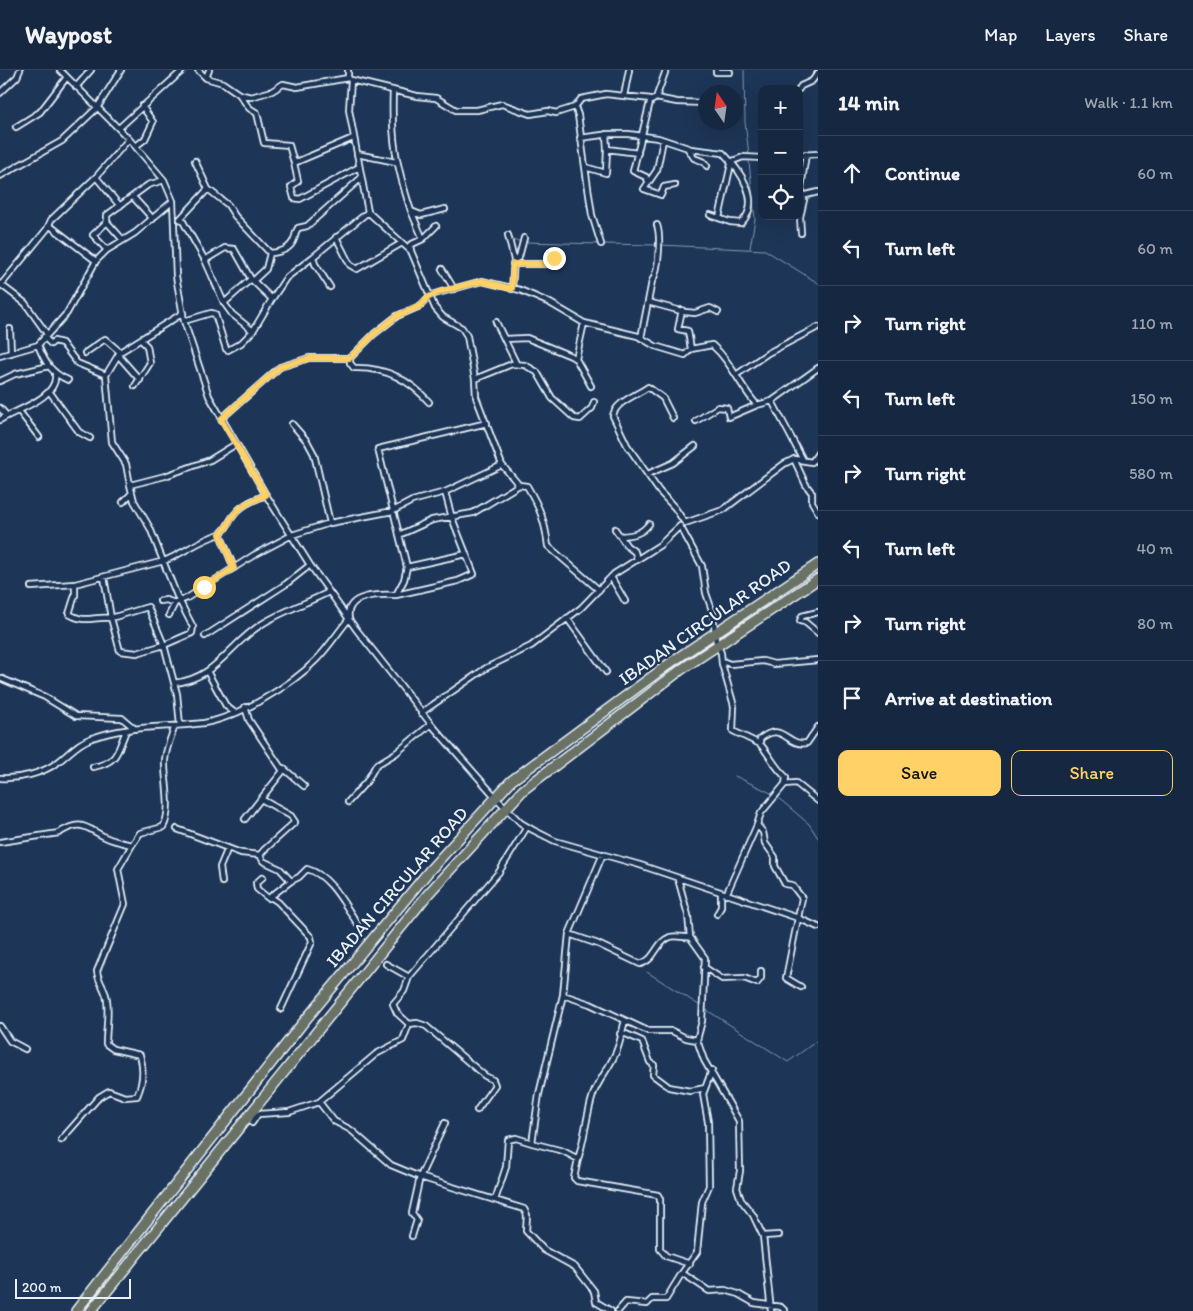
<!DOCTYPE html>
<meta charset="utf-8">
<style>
body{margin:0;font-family:Itim,sans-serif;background:#23344c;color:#f1f3f6}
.controls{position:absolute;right:15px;top:15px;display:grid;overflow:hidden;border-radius:10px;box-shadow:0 5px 20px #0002}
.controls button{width:45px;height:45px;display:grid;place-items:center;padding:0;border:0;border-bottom:1px solid #35445a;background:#162841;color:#f1f3f6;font:25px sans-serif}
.compass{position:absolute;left:698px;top:15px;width:45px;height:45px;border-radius:50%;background:#162841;box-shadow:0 5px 20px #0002;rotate:347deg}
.scale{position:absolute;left:15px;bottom:12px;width:116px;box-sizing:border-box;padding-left:5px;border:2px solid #e8f1f8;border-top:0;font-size:14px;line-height:18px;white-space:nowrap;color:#e8f1f8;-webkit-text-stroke:4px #1d3557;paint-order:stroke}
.stop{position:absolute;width:15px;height:15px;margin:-11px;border:4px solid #ffd166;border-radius:50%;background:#fff}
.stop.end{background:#ffd166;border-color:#fff;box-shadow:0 1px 5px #0008}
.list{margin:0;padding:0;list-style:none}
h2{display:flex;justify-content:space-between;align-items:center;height:65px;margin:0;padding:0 20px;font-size:21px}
h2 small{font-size:16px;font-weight:400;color:#9ea6b1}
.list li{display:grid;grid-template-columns:32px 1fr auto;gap:15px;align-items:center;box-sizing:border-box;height:75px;padding:0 20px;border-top:1px solid #35445a}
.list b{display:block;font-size:19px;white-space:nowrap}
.list em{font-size:16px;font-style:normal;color:#9ea6b1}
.actions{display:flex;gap:10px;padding:15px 20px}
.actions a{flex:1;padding:11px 0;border:1px solid #ffd166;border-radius:10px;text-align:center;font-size:18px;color:#ffd166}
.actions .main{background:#ffd166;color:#111}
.icon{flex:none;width:28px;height:28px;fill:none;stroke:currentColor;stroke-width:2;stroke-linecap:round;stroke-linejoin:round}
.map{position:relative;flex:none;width:818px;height:1241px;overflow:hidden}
header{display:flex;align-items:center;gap:30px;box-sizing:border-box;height:70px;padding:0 25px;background:#162841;border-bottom:1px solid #35445a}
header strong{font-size:24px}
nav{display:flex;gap:28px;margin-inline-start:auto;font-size:18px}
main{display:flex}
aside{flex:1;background:#162841}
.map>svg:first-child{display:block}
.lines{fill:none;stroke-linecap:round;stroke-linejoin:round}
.stream{stroke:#839fb4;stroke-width:1}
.street-casing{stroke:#e8f1f8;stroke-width:8}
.highway-casing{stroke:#e8f1f8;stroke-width:12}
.street{stroke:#1d3557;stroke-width:4.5}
.highway{stroke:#6a7165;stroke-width:9}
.route{stroke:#ffd166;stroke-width:6}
.labels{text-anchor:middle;stroke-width:4.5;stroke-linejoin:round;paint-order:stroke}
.street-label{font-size:18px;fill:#e8f1f8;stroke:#1d3557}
</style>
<header>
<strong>Waypost</strong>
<nav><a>Map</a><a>Layers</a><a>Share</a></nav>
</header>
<main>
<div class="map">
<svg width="818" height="1241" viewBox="0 0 818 1241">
<rect width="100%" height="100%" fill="#1d3557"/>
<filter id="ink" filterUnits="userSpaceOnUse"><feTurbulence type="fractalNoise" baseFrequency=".02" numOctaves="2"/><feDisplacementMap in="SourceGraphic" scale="10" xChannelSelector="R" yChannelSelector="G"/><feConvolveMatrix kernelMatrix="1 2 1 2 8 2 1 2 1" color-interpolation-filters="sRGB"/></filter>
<g filter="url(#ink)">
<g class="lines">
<!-- stream -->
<path class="stream" d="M744,0L745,52L749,85
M749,92L755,149L750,178
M510,171H521
M525,172L599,174
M603,174L656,175
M660,175L765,180L818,213
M735,706L773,724
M776,726L809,754L818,768
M647,902L702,937
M705,939L788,992L818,970"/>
<defs>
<path id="street" d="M60,0L129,69L164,110L173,131L176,206L184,251L209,326L266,425L310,495L356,559L431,654L499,731L521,753L533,760L555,771L640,795L798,848L818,857
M198,0L206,8L223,13L239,24L251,27L272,21L283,14L297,17L348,8
M348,0V8L351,10L349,40L368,142L411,181
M716,0V2H730
M206,8L209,0
M351,10L417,26L436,28L456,40H477L502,34L530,44L548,41L556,43L575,37L581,29L606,24L651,29
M76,17L91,0
M799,19L801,16L812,11L818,3
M393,20C391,70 396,94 411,141L421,145L445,139
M0,23L17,7L20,0
M239,24L249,38L257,43L264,73L289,75L294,93
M624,26L629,0
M656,28L677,32L706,33
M575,37L578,45L585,97L606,103L607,79L638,83
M16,57L40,42L67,7
M119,58L183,0
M606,64L607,79
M353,68L294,93L298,111L291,117L294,128L300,129L359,97
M580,68L610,64H628L658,68L691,79L723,83C740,100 763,132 741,153L730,152L710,145
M663,70L657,100L644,119L661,125L664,117L675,115
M136,76L145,69L153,52L142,36
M688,79L694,88L704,92L707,96
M357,84L396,92
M799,85L818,84
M195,91L208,119L228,135L235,146L270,183C279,183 291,179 294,169C296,165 295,162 298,158L307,156L360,109
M730,92L743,87L762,88
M585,97L592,145L601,174
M0,106L62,71L97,38L121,0
M96,107L120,136
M648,111L646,107L633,101L650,32L656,28L666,0
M802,126L818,122
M133,127L153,149
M411,141L423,169
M181,148L205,190L225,178L234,179L251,209L272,229L253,261
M719,148L731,94
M180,149L208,119
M107,152L93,165L107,180
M49,155L96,191
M436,156L423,169L410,175L411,181L435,238L443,247L462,258L467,266L475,309L512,294L525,295L537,302L552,328L574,348L580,349L592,338L594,332
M801,163L800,147L804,130L801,118L806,84
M508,165L514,190L512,219
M336,167L350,195L357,199L402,173
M123,170L107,152V145L148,115L164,110
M514,190L519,187L524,168
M513,194H549L555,188
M442,199L454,219
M253,211L266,199L270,183
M0,214L25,233L47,264
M1,215L47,159L51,150L96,107L129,69
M330,217L315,194L313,187L368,142
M272,229L286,208L313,187
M648,232L685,242L695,243L710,238L718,242
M224,233L251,209
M183,243L120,282L106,305L112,372L126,394L130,415L165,406L210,390L236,374
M184,251L211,243L215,244L226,279L228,280L241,273L253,261L232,244L224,233L205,190
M496,252L516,293
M10,259L11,283
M44,267L51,274L54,271L62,273L77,293L106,305
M641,268L652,211C659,202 661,166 657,155
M505,269L527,268L571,286L576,289L591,316
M38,275C44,291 51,303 68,310
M691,279L712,275C732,292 740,317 757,335L772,331L803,390
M85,283L105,269L120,282
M118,285L140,310
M0,286L38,275L67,243L96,191L107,180L135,163L173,131
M350,288V293L354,298C385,297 410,310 429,332
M576,289L584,253
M736,305L768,283L818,257
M475,309L476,327L502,395L519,415L527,416C540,438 545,451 548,476L599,520
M0,311L15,304L49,296
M135,316L150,293L147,276L142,271
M49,321L79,362L90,368
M772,331L818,298
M0,338L7,346
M19,341L39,367
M673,348L663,328L648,317C637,325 615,332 613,346L627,375L659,421L675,438L685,453L723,440L784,394L794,389L812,392L818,383
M221,349L280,297L309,288H350L374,264L397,246L420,236L431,225L482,211L520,220L550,233L584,253L638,266L655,276L685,285L691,279L688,261L678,259L682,240
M0,350C15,340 59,328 55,304
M696,351L718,337L727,338L729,347L757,335
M292,354L307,371L314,384L330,453
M794,389L806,415L812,423V432L818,442
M648,404L673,393L695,376
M123,432L131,424
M615,459L627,476L635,482L637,490
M220,464C228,458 228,452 234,445C242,434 254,430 266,425
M399,465L432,450L473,443L519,415
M621,466C634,465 641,464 649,454
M407,497L466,484
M104,507L111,548L148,537L164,575L192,563L193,557L177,526L150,458L134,431L130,415
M611,507L625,531
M75,514V525L69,544C87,554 92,546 111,548L120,581L137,583L164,575L177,624L180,655
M31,517L75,514L164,491C184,483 199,470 220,464L234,498
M396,525L458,511L474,504L452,448L445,422
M160,531L166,530L175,533
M818,542L802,546L800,551L805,552L818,563
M169,545L175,533L187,528L254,485L292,465L330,453L393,441L412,431L445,422L502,395
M567,548L606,602
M205,566L286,514L310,495
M722,591L730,594L763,591L774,594L818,590
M208,603L226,636L235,643
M0,608L45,627L76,646L122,648L134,658L126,661C117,681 119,692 93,697
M174,613C216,609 229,574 262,554C283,541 307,533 329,522
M245,637L249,650L283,701L245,749
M421,643L486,598L531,576L581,538L614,504L660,475L680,456L702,496L706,523L713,543L716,572L721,583L722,594L734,636L733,661L760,674V669C783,650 786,677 807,673L818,657
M760,674C770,685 774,697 786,707L785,714L761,743L757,755L763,762L765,773L775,787V796L785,814L792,815L802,828L786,908L801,917
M283,698L304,716
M0,708C19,709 42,704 58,692C69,684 77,673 92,668C128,655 166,658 204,653C239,647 292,615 316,590C328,578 338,562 349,549C344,524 380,524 396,525L404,510L407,497L378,379L487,353
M785,714L796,713L818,731
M261,729L291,746L295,752L264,780L260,785L263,791L280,799L291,811L299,807L307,799C330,805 344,834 357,853
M348,732L367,711L376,695L396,683L431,654
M177,759L241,783L260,785
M0,772L59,763C81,749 85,757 105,767C113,771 123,773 132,775L140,763L163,757C173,740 164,709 165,690C166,678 171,667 175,656
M603,784L569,864L563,925L539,1024L532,1073L563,1081L578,1089C585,1068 586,1046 593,1025C599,1008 613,994 618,977C621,969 622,960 625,951
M263,807L256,813L257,819L268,828H272L278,832L311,867L312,872L281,939
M678,809L688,845L690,867L705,888L702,951L697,970L704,990L739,1051L740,1101L737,1118L741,1130L753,1145L763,1166L771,1241
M222,812L220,797L228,778
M726,825L757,755
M270,827L291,811
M717,844L721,837V823
M569,864L598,874L640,894C656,890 655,873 670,867C676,865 683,868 690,867
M386,894L409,907L404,921L393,934L397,943L409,954L417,953L426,956L485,1006L493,1010L495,1015L477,1040
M704,897L722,909L744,908L757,913L761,908V901
M409,907L499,802L527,757
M563,925L590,934L648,961H672L686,968L697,970
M409,954L403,970L376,984L319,1032L334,1051L351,1060L391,1095L420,1107L412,1143L417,1150L412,1166
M0,956L10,971L25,979
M620,964H626L642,971L650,992L654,995L653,1005L669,1017L690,1021L705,1018
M252,1053L258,1044L289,1042L319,1032
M445,1053L420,1107L524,1139L527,1145L526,1161L544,1180L575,1197L594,1221L596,1232L611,1241
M61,1070L99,1027L109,1021L125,1027L137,1026C143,1013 144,999 140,985L113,979L106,974C106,959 109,944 107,930C106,919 98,912 97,901L125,834L118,799L132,775
M578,1089L574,1108L577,1111L658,1125L660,1129V1179L666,1186L690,1194
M495,1130L506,1097L508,1070L516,1068L532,1073
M763,1166L779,1165
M682,1203L697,1182L702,1132L709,1116L708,1052L703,1024L712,1000
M618,1241L626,1232L647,1234L652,1229H666L682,1203L709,1221L725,1220L738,1224L754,1233L781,1237L785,1241"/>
<path id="highway" d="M76,1241L302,954L429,801L511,711L673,591L818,494
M91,1241L428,824L523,720L682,599L818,509"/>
</defs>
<!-- street casing -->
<use href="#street" class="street-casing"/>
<!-- highway casing -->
<use href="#highway" class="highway-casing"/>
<!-- street -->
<use href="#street" class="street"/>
<!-- highway -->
<use href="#highway" class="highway"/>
</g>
</g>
<g class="lines" filter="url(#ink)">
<!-- route -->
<path class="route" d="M204,517L234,498L220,464C228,458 228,452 234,445C242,434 254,430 266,425L221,349L280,297L310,288H350L374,264L397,246L420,236L427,228L439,222L482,211L512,219L513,194H549L554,188"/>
</g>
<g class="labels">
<!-- street labels -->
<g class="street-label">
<text transform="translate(705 552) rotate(-35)" y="6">IBADAN CIRCULAR ROAD</text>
<text transform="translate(397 817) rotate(-49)" y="6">IBADAN CIRCULAR ROAD</text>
</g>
</g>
</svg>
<div class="controls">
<button>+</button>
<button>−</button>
<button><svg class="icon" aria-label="locate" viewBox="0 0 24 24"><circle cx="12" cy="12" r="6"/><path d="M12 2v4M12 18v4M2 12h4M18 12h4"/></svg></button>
</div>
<svg class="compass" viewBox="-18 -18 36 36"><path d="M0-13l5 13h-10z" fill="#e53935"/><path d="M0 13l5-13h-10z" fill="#9ea6b1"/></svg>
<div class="scale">200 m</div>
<div class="stop" style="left:204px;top:517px"></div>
<div class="stop end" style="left:554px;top:188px"></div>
</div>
<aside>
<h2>14 min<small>Walk · 1.1 km</small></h2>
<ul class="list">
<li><svg class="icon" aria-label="ahead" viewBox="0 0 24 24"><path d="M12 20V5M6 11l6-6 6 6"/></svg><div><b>Continue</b></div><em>60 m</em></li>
<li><svg class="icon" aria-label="left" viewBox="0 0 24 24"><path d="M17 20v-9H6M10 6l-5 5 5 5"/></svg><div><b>Turn left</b></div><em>60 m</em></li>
<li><svg class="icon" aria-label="right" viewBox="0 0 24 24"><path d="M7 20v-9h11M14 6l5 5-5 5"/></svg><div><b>Turn right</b></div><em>110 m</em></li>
<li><svg class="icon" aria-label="left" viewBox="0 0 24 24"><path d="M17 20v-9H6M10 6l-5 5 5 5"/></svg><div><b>Turn left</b></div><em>150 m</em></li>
<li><svg class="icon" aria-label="right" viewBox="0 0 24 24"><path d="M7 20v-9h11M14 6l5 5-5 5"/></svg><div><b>Turn right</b></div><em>580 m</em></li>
<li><svg class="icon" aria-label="left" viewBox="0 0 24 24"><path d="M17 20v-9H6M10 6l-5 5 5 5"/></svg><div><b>Turn left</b></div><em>40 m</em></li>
<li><svg class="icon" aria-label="right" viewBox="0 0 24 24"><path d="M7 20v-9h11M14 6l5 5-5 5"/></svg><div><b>Turn right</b></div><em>80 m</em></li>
<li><svg class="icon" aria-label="arrive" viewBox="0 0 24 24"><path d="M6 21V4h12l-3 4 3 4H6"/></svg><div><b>Arrive at destination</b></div></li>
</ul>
<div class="actions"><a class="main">Save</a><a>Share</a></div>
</aside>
</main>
